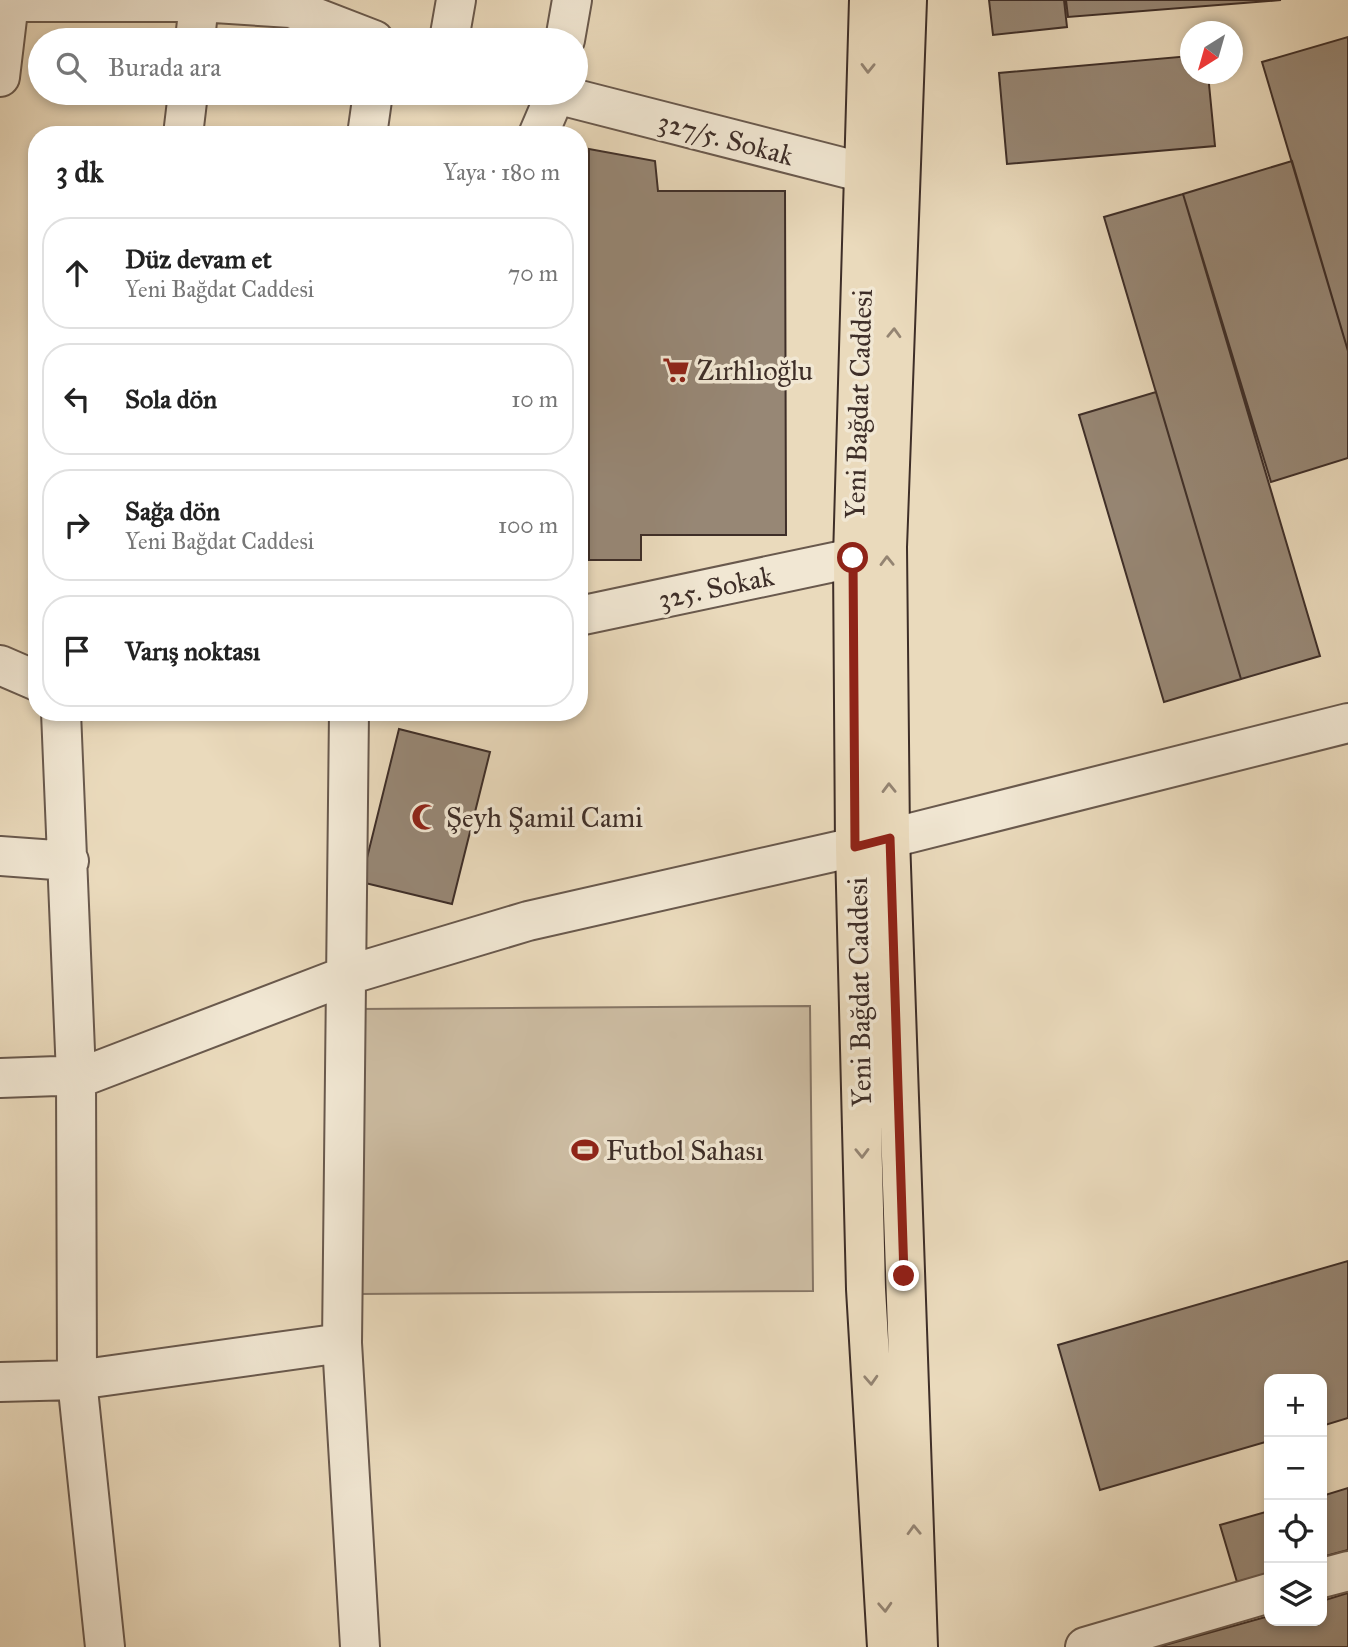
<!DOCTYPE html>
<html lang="tr">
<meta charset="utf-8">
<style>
body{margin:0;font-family:"IM FELL Great Primer",serif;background:#f2f2f2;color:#222}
.controls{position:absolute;right:21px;bottom:21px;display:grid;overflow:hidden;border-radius:14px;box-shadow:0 4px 10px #0003}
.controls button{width:63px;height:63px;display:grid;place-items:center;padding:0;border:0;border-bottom:2px solid #e0e0e0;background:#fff;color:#222;font:35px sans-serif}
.compass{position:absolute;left:1180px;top:21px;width:63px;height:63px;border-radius:50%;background:#fff;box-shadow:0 4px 10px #0003;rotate:217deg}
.stop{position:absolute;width:21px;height:21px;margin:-16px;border:5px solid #8f2418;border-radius:50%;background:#fff}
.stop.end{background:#8f2418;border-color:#fff;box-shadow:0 2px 7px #0008}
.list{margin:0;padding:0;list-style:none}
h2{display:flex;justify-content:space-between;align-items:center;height:91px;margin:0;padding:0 28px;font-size:30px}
h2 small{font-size:23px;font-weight:400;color:#767676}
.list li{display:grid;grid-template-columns:46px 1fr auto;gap:21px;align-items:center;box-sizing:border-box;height:112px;margin:0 14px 14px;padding:0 14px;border:2px solid #e0e0e0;border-radius:28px}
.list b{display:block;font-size:26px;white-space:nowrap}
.list p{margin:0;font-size:23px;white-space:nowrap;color:#767676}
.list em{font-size:23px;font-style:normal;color:#767676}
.icon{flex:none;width:38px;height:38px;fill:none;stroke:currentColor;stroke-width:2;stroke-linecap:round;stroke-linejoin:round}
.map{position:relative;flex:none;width:1348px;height:1647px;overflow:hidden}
.search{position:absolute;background:#fff;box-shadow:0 4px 10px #0003;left:28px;top:28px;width:560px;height:77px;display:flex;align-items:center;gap:18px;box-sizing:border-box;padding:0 24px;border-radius:38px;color:#767676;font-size:26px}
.panel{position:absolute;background:#fff;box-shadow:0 4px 10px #0003;left:28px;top:126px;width:560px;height:595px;border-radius:28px}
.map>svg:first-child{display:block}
.green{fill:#cdbda3;stroke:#867666;stroke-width:2}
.building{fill:#978775;stroke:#3e2e28;stroke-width:2}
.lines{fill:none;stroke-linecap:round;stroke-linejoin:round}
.minor-casing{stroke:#69594d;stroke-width:42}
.major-casing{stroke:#3e2e28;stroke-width:42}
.minor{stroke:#f1e7d3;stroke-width:38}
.major{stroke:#eadabc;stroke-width:38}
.oneway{stroke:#948472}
.route{stroke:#8f2418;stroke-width:9}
.labels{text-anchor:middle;stroke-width:7;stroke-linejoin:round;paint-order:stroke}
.street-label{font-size:28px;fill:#3e2e28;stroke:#f1e7d3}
.poi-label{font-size:28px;fill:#3e2e28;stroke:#f1e7d3;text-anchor:start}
</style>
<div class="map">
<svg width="1348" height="1647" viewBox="0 0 1348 1647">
<rect width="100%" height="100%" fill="#eadabc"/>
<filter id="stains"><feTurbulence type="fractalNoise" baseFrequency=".00286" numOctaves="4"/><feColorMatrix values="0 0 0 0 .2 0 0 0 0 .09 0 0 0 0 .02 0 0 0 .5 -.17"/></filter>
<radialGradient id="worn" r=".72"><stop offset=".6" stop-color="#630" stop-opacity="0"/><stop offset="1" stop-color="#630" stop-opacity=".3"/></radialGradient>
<!-- green -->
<path class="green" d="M810,1006L813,1291L359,1294L357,1009Z"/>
<!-- building -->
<path class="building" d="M989,0H1064L1067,27L993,35Z
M1066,0H1281L1068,17Z
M1348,37V351L1262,62Z
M1190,56V74H1208L1215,146L1007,164L999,73Z
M589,149L655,161L658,191H785L786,535H641V560H589Z
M1292,161L1348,351V458L1271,482L1183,194Z
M1183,194L1320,656L1241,679L1104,217Z
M1156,392L1241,679L1164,702L1079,415Z
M399,729L490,752L452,904L361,882Z
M1348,1261V1418L1322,1426V1379H1269V1441L1100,1490L1058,1345Z
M1348,1488V1550L1322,1557V1496Z
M1269,1511V1573L1237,1582L1220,1525Z
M1348,1593V1647H1158L1269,1616V1621H1322V1601Z"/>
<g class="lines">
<defs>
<path id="minor" d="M0,2H199L291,8L374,40
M195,40L199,2
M449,40L456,0
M565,40L572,0
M0,77L9,2
M552,93L896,181
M183,135L188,93
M367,135L373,93
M538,135L556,93
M579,616L853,558
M0,665L37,681
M61,712L76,1075L77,1380L105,1647
M349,712L342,1343L360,1647
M0,856L69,861
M0,1078L87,1075L348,975L528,921L855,847L1348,723
M0,1382L77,1380L342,1343
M1322,1578L1348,1571
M1085,1647L1269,1593"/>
<path id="major" d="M869,0L853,558L855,847L866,1289L887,1647
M907,0L887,547L890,838L918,1647"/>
</defs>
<!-- minor casing -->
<use href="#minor" class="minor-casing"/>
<!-- major casing -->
<use href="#major" class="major-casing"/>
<!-- minor -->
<use href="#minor" class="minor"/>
<!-- major -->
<use href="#major" class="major"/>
</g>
<!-- one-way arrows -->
<defs><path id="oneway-chevron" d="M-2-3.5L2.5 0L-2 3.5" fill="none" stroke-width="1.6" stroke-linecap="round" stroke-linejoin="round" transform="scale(1.75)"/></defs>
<g class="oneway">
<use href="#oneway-chevron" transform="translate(868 68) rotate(91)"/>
<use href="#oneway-chevron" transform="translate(894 333) rotate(-88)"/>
<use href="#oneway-chevron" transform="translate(887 561) rotate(-91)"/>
<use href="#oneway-chevron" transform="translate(889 788) rotate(-91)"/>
<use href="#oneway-chevron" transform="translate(862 1153) rotate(89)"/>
<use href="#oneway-chevron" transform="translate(871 1380) rotate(87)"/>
<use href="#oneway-chevron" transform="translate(914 1530) rotate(-92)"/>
<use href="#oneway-chevron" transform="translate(885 1607) rotate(87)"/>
</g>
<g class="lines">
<!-- route -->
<path class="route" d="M853,558L855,847L890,838L904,1276"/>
</g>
<!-- icons -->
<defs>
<symbol id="supermarket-bare" viewBox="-9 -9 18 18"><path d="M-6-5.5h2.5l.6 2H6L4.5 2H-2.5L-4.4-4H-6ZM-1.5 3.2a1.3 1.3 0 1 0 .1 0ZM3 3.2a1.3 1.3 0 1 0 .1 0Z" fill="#8f2418" stroke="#f1e7d3" stroke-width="2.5" paint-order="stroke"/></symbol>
<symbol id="mosque-bare" viewBox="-9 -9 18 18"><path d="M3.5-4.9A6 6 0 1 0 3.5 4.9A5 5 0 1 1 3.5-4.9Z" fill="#8f2418" stroke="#f1e7d3" stroke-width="2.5" paint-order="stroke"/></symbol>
<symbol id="stadium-bare" viewBox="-9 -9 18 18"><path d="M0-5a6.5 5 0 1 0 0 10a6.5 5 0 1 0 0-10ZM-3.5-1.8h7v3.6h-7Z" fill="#8f2418" stroke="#f1e7d3" stroke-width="2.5" paint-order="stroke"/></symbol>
</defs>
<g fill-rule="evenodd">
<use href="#supermarket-bare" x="657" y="351" width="38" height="38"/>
<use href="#mosque-bare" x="406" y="798" width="38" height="38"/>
<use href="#stadium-bare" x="566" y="1131" width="38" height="38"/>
</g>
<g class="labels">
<!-- street labels -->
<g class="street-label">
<text transform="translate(726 138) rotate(15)" y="10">327/5. Sokak</text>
<text transform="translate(858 404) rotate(-88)" y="10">Yeni Bağdat Caddesi</text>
<text transform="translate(716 587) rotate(-12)" y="10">325. Sokak</text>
<text transform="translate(859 992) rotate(-91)" y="10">Yeni Bağdat Caddesi</text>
</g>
<!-- poi labels -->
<g class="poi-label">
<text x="697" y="380">Zırhlıoğlu</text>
<text x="446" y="827">Şeyh Şamil Cami</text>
<text x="606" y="1160">Futbol Sahası</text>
</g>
</g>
<rect width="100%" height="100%" filter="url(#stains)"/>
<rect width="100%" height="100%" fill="url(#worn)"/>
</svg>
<div class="controls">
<button>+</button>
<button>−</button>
<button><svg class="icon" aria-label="locate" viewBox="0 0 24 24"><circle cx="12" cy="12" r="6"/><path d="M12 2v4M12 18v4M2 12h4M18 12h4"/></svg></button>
<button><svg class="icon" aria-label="layers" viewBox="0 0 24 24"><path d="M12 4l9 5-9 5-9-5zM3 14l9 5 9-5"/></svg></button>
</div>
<svg class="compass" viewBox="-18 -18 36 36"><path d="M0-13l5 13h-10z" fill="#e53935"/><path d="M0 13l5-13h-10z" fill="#767676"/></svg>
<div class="stop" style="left:853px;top:558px"></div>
<div class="stop end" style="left:904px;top:1276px"></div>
<div class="search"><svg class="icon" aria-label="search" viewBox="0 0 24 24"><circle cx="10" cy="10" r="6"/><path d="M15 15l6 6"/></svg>Burada ara</div>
<section class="panel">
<h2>3 dk<small>Yaya · 180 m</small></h2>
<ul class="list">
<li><svg class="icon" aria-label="ahead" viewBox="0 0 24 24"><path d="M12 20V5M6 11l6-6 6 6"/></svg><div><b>Düz devam et</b><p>Yeni Bağdat Caddesi</p></div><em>70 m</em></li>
<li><svg class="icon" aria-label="left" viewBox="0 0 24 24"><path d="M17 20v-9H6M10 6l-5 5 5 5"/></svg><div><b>Sola dön</b></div><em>10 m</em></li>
<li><svg class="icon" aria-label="right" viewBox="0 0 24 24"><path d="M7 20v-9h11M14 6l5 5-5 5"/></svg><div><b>Sağa dön</b><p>Yeni Bağdat Caddesi</p></div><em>100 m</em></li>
<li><svg class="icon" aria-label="arrive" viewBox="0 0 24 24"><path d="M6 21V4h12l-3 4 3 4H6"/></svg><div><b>Varış noktası</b></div></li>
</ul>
</section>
</div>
